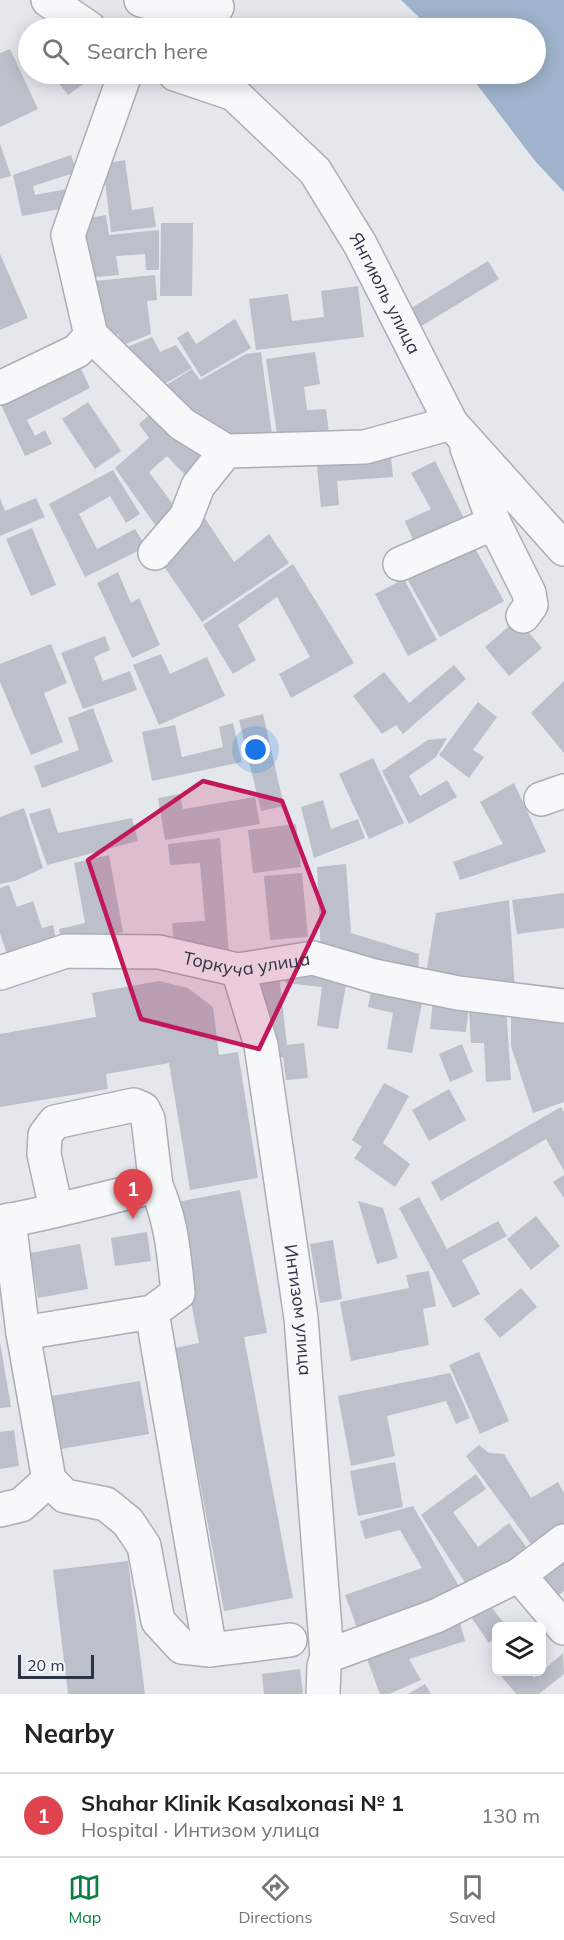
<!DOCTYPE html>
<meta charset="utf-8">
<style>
body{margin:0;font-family:Mulish,sans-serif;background:#f6f6f6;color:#222}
.controls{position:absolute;right:18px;bottom:18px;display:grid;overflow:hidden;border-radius:9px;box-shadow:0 3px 15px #0003}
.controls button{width:54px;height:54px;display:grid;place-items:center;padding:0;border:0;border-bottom:2px solid #e0e0e0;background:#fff;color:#222;font:30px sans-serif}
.scale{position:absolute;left:18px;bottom:15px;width:76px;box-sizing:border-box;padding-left:6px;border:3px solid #2b3445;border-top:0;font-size:16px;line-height:21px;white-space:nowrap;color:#2b3445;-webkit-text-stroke:4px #f4f6f9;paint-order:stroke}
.you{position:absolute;left:256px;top:750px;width:21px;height:21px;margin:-15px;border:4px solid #fff;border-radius:50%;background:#1a73e8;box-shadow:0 0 0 9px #1a73e833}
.badge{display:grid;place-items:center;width:39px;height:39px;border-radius:50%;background:#0b8043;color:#fff;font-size:20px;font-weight:700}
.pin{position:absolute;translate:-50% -50px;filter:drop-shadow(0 2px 3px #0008)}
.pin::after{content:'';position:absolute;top:32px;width:21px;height:18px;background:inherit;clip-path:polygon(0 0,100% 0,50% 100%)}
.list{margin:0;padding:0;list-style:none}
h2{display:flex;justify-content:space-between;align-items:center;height:78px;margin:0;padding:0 24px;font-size:26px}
h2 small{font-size:20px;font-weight:400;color:#767676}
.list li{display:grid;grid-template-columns:39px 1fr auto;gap:18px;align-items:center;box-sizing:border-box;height:84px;padding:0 24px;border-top:2px solid #e0e0e0}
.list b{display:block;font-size:22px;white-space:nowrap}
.list p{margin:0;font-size:20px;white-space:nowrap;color:#767676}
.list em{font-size:20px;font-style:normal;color:#767676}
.icon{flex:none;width:33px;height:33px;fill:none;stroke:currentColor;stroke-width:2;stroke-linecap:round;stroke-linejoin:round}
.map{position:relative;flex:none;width:564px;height:1694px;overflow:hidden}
.search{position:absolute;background:#fff;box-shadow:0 3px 15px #0003;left:18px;right:18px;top:18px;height:66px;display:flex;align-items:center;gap:15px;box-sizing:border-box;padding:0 21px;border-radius:33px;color:#767676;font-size:22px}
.sheet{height:162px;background:#fff}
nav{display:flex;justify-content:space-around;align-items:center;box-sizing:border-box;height:84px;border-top:2px solid #e0e0e0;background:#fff;font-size:16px;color:#767676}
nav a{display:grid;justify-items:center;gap:3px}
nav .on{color:#0b8043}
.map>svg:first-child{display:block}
.water{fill:#9fb4cc}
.building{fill:#bbc0ca}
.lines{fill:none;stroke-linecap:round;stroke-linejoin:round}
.minor-casing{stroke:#a9aeb7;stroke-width:36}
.minor{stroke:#f7f8fa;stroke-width:33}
.marked{fill:#c2185b;fill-opacity:0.2;stroke:#c2185b;stroke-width:4.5;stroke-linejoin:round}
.labels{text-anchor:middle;stroke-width:6;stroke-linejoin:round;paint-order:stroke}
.street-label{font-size:18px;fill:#2b3445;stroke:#f4f6f9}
</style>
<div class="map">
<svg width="564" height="1694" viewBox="0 0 564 1694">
<rect width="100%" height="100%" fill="#e4e7ec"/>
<!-- water -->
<path class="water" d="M401,0H564V192L535,161L469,74H536V28H430Z"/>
<!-- building -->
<path class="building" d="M10,49L38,109L0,127V53Z
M52,74H97L68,95Z
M0,144L11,176L0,179Z
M71,155L77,172L33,186L35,195L72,188L76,206L22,216L13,175Z
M125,160L132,210L153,207L156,227L111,232L103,164Z
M106,215L109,235L159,230V270H146L145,254L116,256L119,275L84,278L79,220Z
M161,223H193L192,296H160Z
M0,254L28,318L0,330Z
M488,261L499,279L410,333L400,315Z
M155,275L157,300L147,301L151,334L123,345L118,334L105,337L84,282Z
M358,286L364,337L256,350L249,299L288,294L292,321L324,317L321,291Z
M235,319L251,348L201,377L177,338L188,331L196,344Z
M152,337L160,352L176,345L192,368L161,386L125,348Z
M261,352L273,442L207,434L163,387L192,369L200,380L246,354Z
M315,352L320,384L304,387L307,410L326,409L330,442L278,441L266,359Z
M76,358L90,388L27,420L35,436L45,430L52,444L25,456L0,403Z
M88,402L121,451L95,469L62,419Z
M160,405L212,458L190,480L167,456L149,472L178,511L158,529L115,468L149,438L139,424Z
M390,448L393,477L337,481L339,505L321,507L316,456Z
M435,461L465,520L415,545L405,521L431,509L411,473Z
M113,470L140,514L126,523L110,496L79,514L97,549L135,529L146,547L85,577L49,504Z
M0,498L5,511L36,498L45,517L0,536Z
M200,511L234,562L269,534L289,563L202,622L157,556Z
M32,528L56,585L31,596L6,539Z
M471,541L504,601L440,637L406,577Z
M293,564L354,663L291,698L279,674L310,657L277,597L238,625L256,660L233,674L203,625Z
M118,572L131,603L139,598L160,645L132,658L97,583Z
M404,579L437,640L408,656L375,594Z
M517,619L542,648L509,676L485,647Z
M105,636L110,650L94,657L103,681L130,671L137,690L83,709L61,653Z
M51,644L67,683L44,693L63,742L31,755L0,682V664Z
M161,654L170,674L207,657L225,696L159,725L133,665Z
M454,665L466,679L403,734L396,725L382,734L353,696L384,672L409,703Z
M564,681V753L531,713Z
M478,702L497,717L473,750L484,757L469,778L439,755Z
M93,708L113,762L42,788L34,766L79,750L68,718Z
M263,714L284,806L261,811L239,720Z
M233,723L242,762L152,781L142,732L175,725L182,757L223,747L219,727Z
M447,738L436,757L409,776L420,796L447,780L457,797L409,824L382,771L428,740Z
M373,758L404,823L369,839L339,774Z
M514,783L546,852L460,880L453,862L503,844L480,802Z
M180,794L183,809L255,797L260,824L165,840L158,798Z
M323,800L331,829L358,819L365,838L314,858L301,807Z
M24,808L43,868L15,881L0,884V817Z
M50,808L58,833L132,818L138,841L47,865L29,814Z
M296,824L301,867L253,873L248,830Z
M220,838L229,954L174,946L172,923L205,921L200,863L170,865L168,844Z
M109,855L123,932L63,946L59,929L85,923L74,863Z
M346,864L351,933L419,954L418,977L321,954L317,867Z
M302,873L308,937L270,940L264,876Z
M9,885L17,907L33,901L42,928L53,925L58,949L10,963L0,933V888Z
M564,893V928L517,934L512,900Z
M509,900L515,991L425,980L436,913Z
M287,967L348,974L338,1029L317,1026L322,987L285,983Z
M279,974L287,1045L304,1043L308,1078L286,1080L283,1057L267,1058L258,977Z
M159,981L188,988L213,1007L219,1055L238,1052L258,1178L190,1190L169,1063L106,1074L108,1089L0,1107V1034L96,1017L92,993Z
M373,981L424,993L412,1053L387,1049L393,1013L368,1007Z
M433,1000L469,1004L466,1032L430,1029Z
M506,1007L511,1080L486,1082L484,1043H471L469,1009Z
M511,1007L564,1010V1102L533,1113L511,1046Z
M462,1044L473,1072L450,1082L439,1054Z
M384,1083L409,1096L383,1143L410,1164L395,1187L354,1158L362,1147L352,1140Z
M449,1089L466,1120L429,1141L412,1110Z
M561,1107L564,1112V1171L546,1139L441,1201L431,1182Z
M564,1175V1198L553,1182Z
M240,1190L267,1333L244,1337L293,1598L224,1611L175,1348L199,1343L172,1203Z
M419,1197L447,1249L498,1221L507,1236L462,1260L480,1294L453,1308L399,1208Z
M358,1201L383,1208L398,1258L377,1264Z
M536,1216L560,1246L531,1270L507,1239Z
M147,1232L151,1261L115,1266L111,1238Z
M333,1240L342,1299L320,1303L310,1244Z
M80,1244L88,1289L38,1298L30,1253Z
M429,1271L436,1306L423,1309L429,1345L351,1361L340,1302L409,1288L406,1275Z
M521,1288L537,1307L500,1338L484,1319Z
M0,1342L11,1407L0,1408Z
M479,1352L509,1421L480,1434L449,1365Z
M450,1373L470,1418L456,1424L446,1401L387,1416L395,1456L351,1466L338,1396Z
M140,1381L149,1434L55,1450L46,1397Z
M14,1430L19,1466L0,1469V1432Z
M479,1445L489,1453L504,1454L531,1498L558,1482L564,1493V1523L531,1544L466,1456Z
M395,1462L403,1507L358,1516L350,1471Z
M476,1474L486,1489L453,1512L478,1547L509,1523L527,1548L470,1590L421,1515Z
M413,1506L465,1597L360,1636L345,1595L422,1568L400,1530L365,1539L360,1521Z
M564,1550V1591L554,1599L531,1571Z
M128,1561L145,1694H68L53,1570Z
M487,1601L506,1626H496V1637L489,1643L469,1614Z
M458,1616L465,1641L409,1659L421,1680L389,1694H380L364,1651Z
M563,1653L564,1674L539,1694H516L498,1672H529L534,1678Z
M300,1669L303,1694H264L262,1674Z
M425,1684L431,1694H408Z"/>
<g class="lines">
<defs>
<g id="minor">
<path d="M48,0L89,28"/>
<path d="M141,0L175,9L217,7"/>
<path d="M125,74L68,235L91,335L182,424L226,451L365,447L451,423"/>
<path id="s1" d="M175,74L234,94L315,171L360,244L451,423L564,549"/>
<path d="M0,388L77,351L91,335"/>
<path d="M467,448L494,523L529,593L531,605L523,616"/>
<path d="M155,553L186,517L198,486L226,451"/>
<path d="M400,564L494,523"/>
<path d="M541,799L564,791"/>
<path id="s2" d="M238,970L261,1045L301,1318L327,1656L324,1666L323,1694"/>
<path id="s3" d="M0,973L66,951L159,952L238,970L313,958L374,976L458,993L564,1006"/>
<path d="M9,1220L23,1333L152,1312L178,1293C174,1255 172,1222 156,1186"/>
<path d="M0,1222C52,1213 104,1198 156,1186L148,1119L143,1109L134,1105L55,1122L45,1135L44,1154L56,1209"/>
<path d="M152,1312L210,1650"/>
<path d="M23,1333L49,1480L65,1496L106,1504L128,1522L144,1546L158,1621L182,1647L210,1650L290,1640"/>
<path d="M0,1510L21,1505L49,1480"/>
<path d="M519,1575L564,1628"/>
<path d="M327,1656L436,1616L519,1575L564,1541"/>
</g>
</defs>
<!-- minor casing -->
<use href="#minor" class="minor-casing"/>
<!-- minor -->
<use href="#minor" class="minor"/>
</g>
<!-- marked area -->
<path class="marked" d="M203,781L282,801L324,912L259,1049L141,1019L88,860Z"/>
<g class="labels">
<!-- street labels -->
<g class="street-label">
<text dy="6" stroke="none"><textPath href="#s1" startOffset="315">Янгиюль улица</textPath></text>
<text dy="6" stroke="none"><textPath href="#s3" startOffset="252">Торкуча улица</textPath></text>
<text dy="6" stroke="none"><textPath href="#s2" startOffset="346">Интизом улица</textPath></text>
</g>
</g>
</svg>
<div class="controls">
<button><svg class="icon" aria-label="layers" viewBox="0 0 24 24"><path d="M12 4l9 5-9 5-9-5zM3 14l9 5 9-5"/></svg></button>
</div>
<div class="scale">20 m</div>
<div class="you"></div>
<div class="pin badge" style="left:133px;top:1219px;background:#e0444e">1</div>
<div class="search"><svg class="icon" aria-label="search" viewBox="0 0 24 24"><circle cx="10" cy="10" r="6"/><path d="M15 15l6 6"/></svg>Search here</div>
</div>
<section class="sheet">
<h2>Nearby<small></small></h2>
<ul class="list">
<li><span class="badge" style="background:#e0444e">1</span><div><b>Shahar Klinik Kasalxonasi № 1</b><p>Hospital · Интизом улица</p></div><em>130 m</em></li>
</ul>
</section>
<nav>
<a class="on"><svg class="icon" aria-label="map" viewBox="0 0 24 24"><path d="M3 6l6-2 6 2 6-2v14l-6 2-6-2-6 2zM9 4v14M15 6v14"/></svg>Map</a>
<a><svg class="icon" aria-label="directions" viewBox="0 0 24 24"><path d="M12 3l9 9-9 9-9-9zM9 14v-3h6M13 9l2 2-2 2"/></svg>Directions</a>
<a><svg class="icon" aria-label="saved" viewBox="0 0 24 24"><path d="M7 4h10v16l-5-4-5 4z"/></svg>Saved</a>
</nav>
